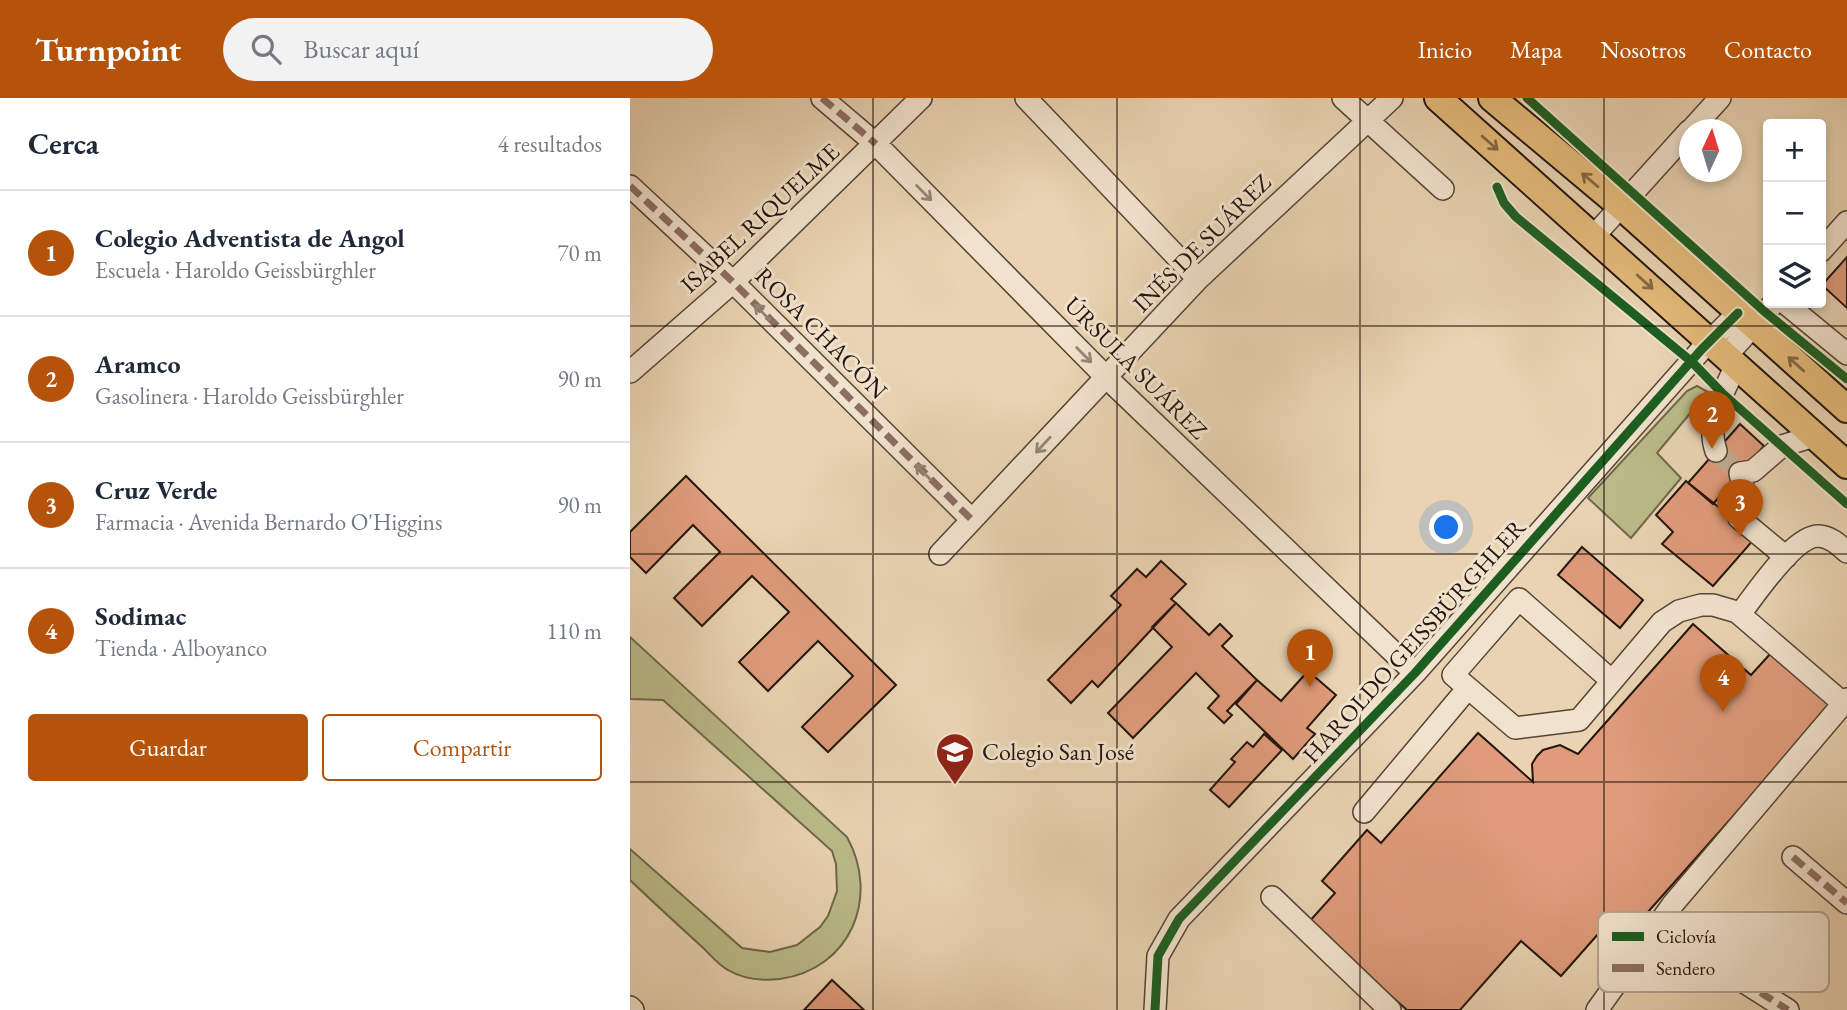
<!DOCTYPE html>
<html lang="es">
<meta charset="utf-8">
<style>
body{margin:0;font-family:"EB Garamond",serif;background:#f2f2f3;color:#1f2937}
.controls{position:absolute;right:21px;top:21px;display:grid;overflow:hidden;border-radius:7px;box-shadow:0 4px 10px #0003}
.controls button{width:63px;height:63px;display:grid;place-items:center;padding:0;border:0;border-bottom:2px solid #e0e1e3;background:#fff;color:#1f2937;font:35px sans-serif}
.compass{position:absolute;left:1049px;top:21px;width:63px;height:63px;border-radius:50%;background:#fff;box-shadow:0 4px 10px #0003;rotate:4deg}
.you{position:absolute;left:817px;top:430px;width:24px;height:24px;margin:-18px;border:5px solid #fff;border-radius:50%;background:#1a73e8;box-shadow:0 0 0 10px #1a73e833}
.badge{display:grid;place-items:center;width:46px;height:46px;border-radius:50%;background:#b45309;color:#fff;font-size:23px;font-weight:700}
.pin{position:absolute;translate:-50% -58px;filter:drop-shadow(0 2px 4px #0008)}
.pin::after{content:'';position:absolute;top:37px;width:24px;height:21px;background:inherit;clip-path:polygon(0 0,100% 0,50% 100%)}
.list{margin:0;padding:0;list-style:none}
h2{display:flex;justify-content:space-between;align-items:center;height:91px;margin:0;padding:0 28px;font-size:30px}
h2 small{font-size:23px;font-weight:400;color:#747a83}
.list li{display:grid;grid-template-columns:46px 1fr auto;gap:21px;align-items:center;box-sizing:border-box;height:126px;padding:0 28px;border-top:2px solid #e0e1e3}
.list b{display:block;font-size:26px;white-space:nowrap}
.list p{margin:0;font-size:23px;white-space:nowrap;color:#747a83}
.list em{font-size:23px;font-style:normal;color:#747a83}
.actions{display:flex;gap:14px;padding:21px 28px}
.actions a{flex:1;padding:16px 0;border:2px solid #b45309;border-radius:7px;text-align:center;font-size:24px;color:#b45309}
.actions .main{background:#b45309;color:#fff}
.icon{flex:none;width:38px;height:38px;fill:none;stroke:currentColor;stroke-width:2;stroke-linecap:round;stroke-linejoin:round}
.map{position:relative;flex:none;width:1217px;height:912px;overflow:hidden}
header{display:flex;align-items:center;gap:42px;box-sizing:border-box;height:98px;padding:0 35px;background:#b45309;color:#fff}
header strong{font-size:33px}
nav{display:flex;gap:38px;margin-inline-start:auto;font-size:24px}
.search{width:490px;height:63px;background:#f2f2f3;display:flex;align-items:center;gap:18px;box-sizing:border-box;padding:0 24px;border-radius:38px;color:#747a83;font-size:26px}
main{display:flex}
aside{flex:1;background:#fff}
.map>svg:first-child{display:block}
.green{fill:#babb89;stroke:#6f684b;stroke-width:2}
.building{fill:#df9b7b;stroke:#24150d;stroke-width:2}
.lines{fill:none;stroke-linecap:round;stroke-linejoin:round}
.minor-tunnel{stroke:#c2ad91;stroke-width:21;stroke-dasharray:21 10;stroke-linecap:butt}
.minor-casing{stroke:#554436;stroke-width:24}
.major-casing{stroke:#24150d;stroke-width:30}
.minor{stroke:#f1e2cd;stroke-width:21}
.major{stroke:#e4ba79;stroke-width:26}
.quiet{stroke:#8d6e63;stroke-width:7;stroke-dasharray:14 7;stroke-linecap:butt}
.cycleway-casing{stroke:#f1e2cd;stroke-width:13}
.cycleway{stroke:#1b5e20;stroke-width:9}
.oneway{stroke:#846843}
.oneway2{stroke:#958677}
.grid{fill:none;stroke:#24150d;stroke-width:2;stroke-opacity:0.55}
.labels{text-anchor:middle;stroke-width:6;stroke-linejoin:round;paint-order:stroke}
.street-label{font-size:24px;fill:#24150d;stroke:#f1e2cd}
.poi-label{font-size:24px;fill:#24150d;stroke:#f1e2cd;text-anchor:start}
.key{fill:#f1e2cd;stroke:#b4a493;stroke-width:2}
.key-label{font-size:19px;fill:#24150d}
</style>
<header>
<strong>Turnpoint</strong>
<div class="search"><svg class="icon" aria-label="search" viewBox="0 0 24 24"><circle cx="10" cy="10" r="6"/><path d="M15 15l6 6"/></svg>Buscar aquí</div>
<nav><a>Inicio</a><a>Mapa</a><a>Nosotros</a><a>Contacto</a></nav>
</header>
<main>
<aside>
<h2>Cerca<small>4 resultados</small></h2>
<ul class="list">
<li><span class="badge">1</span><div><b>Colegio Adventista de Angol</b><p>Escuela · Haroldo Geissbürghler</p></div><em>70 m</em></li>
<li><span class="badge">2</span><div><b>Aramco</b><p>Gasolinera · Haroldo Geissbürghler</p></div><em>90 m</em></li>
<li><span class="badge">3</span><div><b>Cruz Verde</b><p>Farmacia · Avenida Bernardo O'Higgins</p></div><em>90 m</em></li>
<li><span class="badge">4</span><div><b>Sodimac</b><p>Tienda · Alboyanco</p></div><em>110 m</em></li>
</ul>
<div class="actions"><a class="main">Guardar</a><a>Compartir</a></div>
</aside>
<div class="map">
<svg width="1217" height="912" viewBox="0 0 1217 912">
<rect width="100%" height="100%" fill="#e9d3b2"/>
<filter id="stains"><feTurbulence type="fractalNoise" baseFrequency=".00286" numOctaves="4"/><feColorMatrix values="0 0 0 0 .2 0 0 0 0 .09 0 0 0 0 .02 0 0 0 .5 -.17"/></filter>
<radialGradient id="worn" r=".72"><stop offset=".6" stop-color="#630" stop-opacity="0"/><stop offset="1" stop-color="#630" stop-opacity=".3"/></radialGradient>
<!-- green -->
<path class="green" d="M1067,288L1078,294L1027,355L1051,380L1001,440L958,400L1057,293Z
M0,539L217,739C250,799 221,871 150,881C133,883 113,881 98,872C88,867 79,855 70,847C47,826 23,804 0,782V751L112,850L140,854L167,847L190,829L198,818L207,793L206,766L202,753L33,602L0,601Z"/>
<!-- building -->
<path class="building" d="M1217,159V210L1192,187Z
M1110,326L1134,348L1083,406L1058,385Z
M56,378L266,587L198,654L172,629L223,578L188,543L138,593L109,564L159,514L122,478L72,528L44,500L90,454L63,427L16,475L0,459V434Z
M1056,383L1126,439L1083,488L1032,446L1043,434L1026,417Z
M952,449L1013,502L990,530L928,477Z
M531,463L556,486L541,501L546,505L468,589L462,583L441,605L418,582L491,507L481,498L507,471L516,479Z
M546,505L579,537L590,526L602,538L592,548L627,582L597,613L602,617L594,625L578,610L589,598L566,575L503,640L478,615L542,549L522,529Z
M1063,526L1121,577L1141,555L1201,608L1001,833L984,818L931,878L891,843L830,912H777L678,825L705,795L692,783L737,732L751,745L848,635L903,684L902,666L907,658L913,652L930,647L948,656Z
M678,573L706,597L677,630L685,636L663,661L606,606L627,582L651,603Z
M634,636L652,652L599,709L580,692L605,664L601,661L617,644L623,649Z
M202,882L234,912H174Z"/>
<g class="lines">
<!-- minor-tunnel -->
<path class="minor-tunnel" d="M1086,353L1110,375"/>
<defs>
<path id="minor" d="M192,0L246,46L476,279L785,575
M396,0L568,181
M713,0L813,91
M1061,32L1090,0
M0,88L103,184L342,422
M964,138L1059,33
M1191,153L1217,124
M1155,205L1217,256
M1096,258L1144,205
M0,274L103,184L291,0
M1086,353C1075,321 1094,295 1106,267
M310,456L568,181L762,0
M1156,459L1109,420L1113,389L1110,375L1123,373L1152,348L1184,338
M1110,516C1125,497 1164,437 1189,438C1201,439 1209,447 1217,454
M982,583L889,501L823,577L885,630L949,622L1032,524L1049,513L1071,507H1083L1107,514L1214,606
M734,714L838,590
M1163,759L1217,805
M642,799L760,912
M1095,872L1158,912
M0,909L3,912
M525,912L528,858L549,821L785,575L1072,251L1108,215
M967,912L1043,806L1217,601"/>
<path id="major" d="M808,0L1217,367
M862,0L991,108L1217,311"/>
</defs>
<!-- minor casing -->
<use href="#minor" class="minor-casing"/>
<!-- major casing -->
<use href="#major" class="major-casing"/>
<!-- minor -->
<use href="#minor" class="minor"/>
<!-- major -->
<use href="#major" class="major"/>
<!-- quiet -->
<path class="quiet" d="M192,0L246,46
M0,88L103,184L342,422
M1163,759L1217,805
M1095,872L1158,912"/>
<defs>
<path id="cycleway" d="M897,0L1135,214L1217,281
M867,89L874,105L886,119L1062,264L1092,295L1217,406
M525,912L528,858L549,821L785,575L1072,251L1108,215"/>
</defs>
<!-- cycleway casing -->
<use href="#cycleway" class="cycleway-casing"/>
<!-- cycleway -->
<use href="#cycleway" class="cycleway"/>
</g>
<!-- one-way arrows -->
<defs><path id="oneway-shaft" d="M-6 0H5M1.5-3L5.5 0L1.5 3" fill="none" stroke-width="1.6" stroke-linecap="round" stroke-linejoin="round" transform="scale(1.75)"/></defs>
<g class="oneway">
<use href="#oneway-shaft" transform="translate(860 45) rotate(41)"/>
<use href="#oneway-shaft" transform="translate(960 82) rotate(-140)"/>
<use href="#oneway-shaft" transform="translate(1015 184) rotate(42)"/>
<use href="#oneway-shaft" transform="translate(1166 266) rotate(-138)"/>
</g>
<g class="oneway2">
<use href="#oneway-shaft" transform="translate(294 95) rotate(45)"/>
<use href="#oneway-shaft" transform="translate(132 214) rotate(-135)"/>
<use href="#oneway-shaft" transform="translate(454 257) rotate(45)"/>
<use href="#oneway-shaft" transform="translate(413 347) rotate(133)"/>
<use href="#oneway-shaft" transform="translate(293 374) rotate(-135)"/>
</g>
<!-- grid -->
<path class="grid" d="M243,0V912M487,0V912M730,0V912M974,0V912M0,228H1217M0,456H1217M0,684H1217"/>
<!-- icons -->
<defs>
<symbol id="school-pin" viewBox="-11 -11 22 30"><path d="M0 17L-7.5 6A9.5 9.5 0 1 1 7.5 6Z" fill="#8f2418" stroke="#f1e2cd"/><path d="M0-5L7-2L0 1L-7-2ZM-4 1L0 2.5L4 1V4Q0 6-4 4Z" fill="#fff"/></symbol>
</defs>
<g fill-rule="evenodd">
<use href="#school-pin" x="303" y="632" width="44" height="60"/>
</g>
<g class="labels">
<!-- street labels -->
<g class="street-label">
<text transform="translate(130 120) rotate(-43)" y="8">ISABEL RIQUELME</text>
<text transform="translate(572 145) rotate(-45)" y="8">INÉS DE SUÁREZ</text>
<text transform="translate(191 235) rotate(45)" y="8">ROSA CHACÓN</text>
<text transform="translate(506 270) rotate(45)" y="8">ÚRSULA SUÁREZ</text>
<text transform="translate(784 543) rotate(-48)" y="8">HAROLDO GEISSBÜRGHLER</text>
</g>
<!-- poi labels -->
<g class="poi-label">
<text x="352" y="662">Colegio San José</text>
</g>
</g>
<!-- legend -->
<rect x="968" y="814" width="231" height="80" rx="10" class="key"/>
<rect x="982" y="834" width="32" height="9" fill="#1b5e20"/>
<rect x="982" y="866" width="32" height="8" fill="#8d6e63"/>
<g class="key-label">
<text x="1026" y="845">Ciclovía</text>
<text x="1026" y="877">Sendero</text>
</g>
<rect width="100%" height="100%" filter="url(#stains)"/>
<rect width="100%" height="100%" fill="url(#worn)"/>
</svg>
<div class="controls">
<button>+</button>
<button>−</button>
<button><svg class="icon" aria-label="layers" viewBox="0 0 24 24"><path d="M12 4l9 5-9 5-9-5zM3 14l9 5 9-5"/></svg></button>
</div>
<svg class="compass" viewBox="-18 -18 36 36"><path d="M0-13l5 13h-10z" fill="#e53935"/><path d="M0 13l5-13h-10z" fill="#747a83"/></svg>
<div class="you"></div>
<div class="pin badge" style="left:680px;top:589px">1</div>
<div class="pin badge" style="left:1082px;top:351px">2</div>
<div class="pin badge" style="left:1110px;top:439px">3</div>
<div class="pin badge" style="left:1093px;top:614px">4</div>
</div>
</main>
